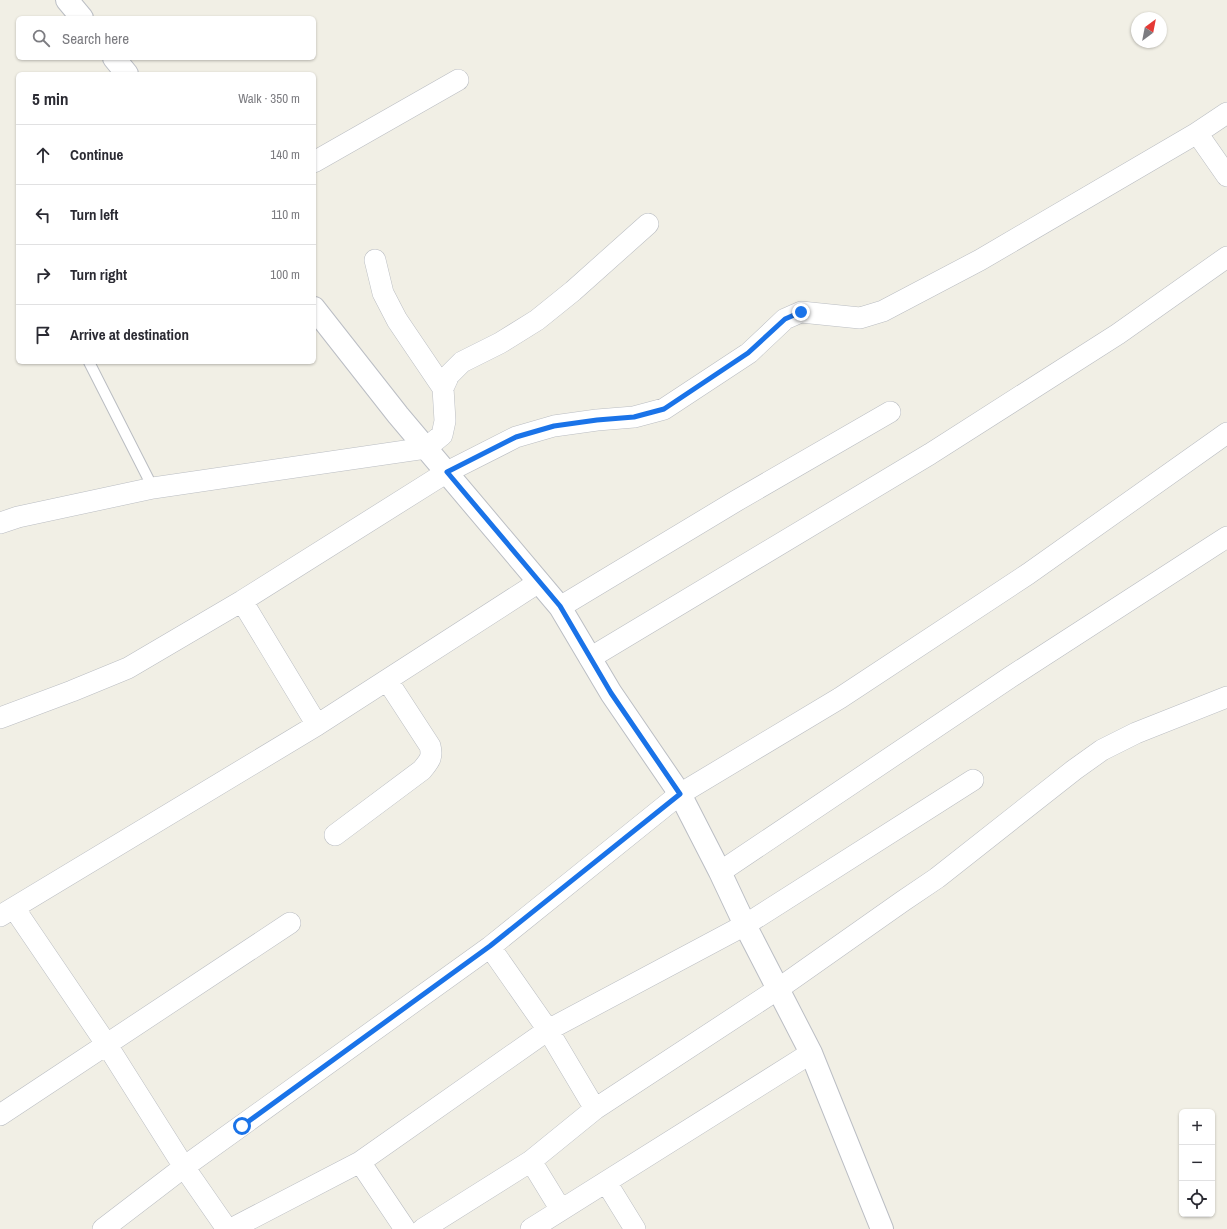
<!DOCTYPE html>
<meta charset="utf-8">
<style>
body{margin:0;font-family:"Archivo Narrow",sans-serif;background:#f7f7f7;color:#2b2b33}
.controls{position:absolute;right:12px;bottom:12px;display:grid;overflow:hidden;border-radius:6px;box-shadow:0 1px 3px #0004}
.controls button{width:36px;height:36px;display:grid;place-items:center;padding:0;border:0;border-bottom:1px solid #e1e1e2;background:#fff;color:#2b2b33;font:20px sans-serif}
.compass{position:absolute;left:1131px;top:12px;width:36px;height:36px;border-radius:50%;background:#fff;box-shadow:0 1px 3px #0004;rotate:32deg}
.stop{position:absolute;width:12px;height:12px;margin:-9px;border:3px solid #1a73e8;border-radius:50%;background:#fff}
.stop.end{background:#1a73e8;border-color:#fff;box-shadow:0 1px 4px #0008}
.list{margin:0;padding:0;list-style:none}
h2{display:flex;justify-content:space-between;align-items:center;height:52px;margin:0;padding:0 16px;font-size:17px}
h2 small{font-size:13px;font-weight:400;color:#7c7c81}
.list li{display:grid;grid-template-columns:26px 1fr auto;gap:12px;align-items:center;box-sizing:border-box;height:60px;padding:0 16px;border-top:1px solid #e1e1e2}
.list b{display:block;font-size:15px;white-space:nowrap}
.list em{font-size:13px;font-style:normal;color:#7c7c81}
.icon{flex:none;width:22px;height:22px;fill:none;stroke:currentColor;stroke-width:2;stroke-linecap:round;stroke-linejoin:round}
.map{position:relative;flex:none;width:1227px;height:1229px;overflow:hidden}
.search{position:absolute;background:#fff;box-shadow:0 1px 3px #0004;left:16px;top:16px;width:300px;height:44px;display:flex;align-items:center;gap:10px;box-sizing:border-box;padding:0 14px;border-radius:6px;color:#7c7c81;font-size:15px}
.panel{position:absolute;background:#fff;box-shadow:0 1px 3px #0004;left:16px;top:72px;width:300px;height:292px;border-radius:6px}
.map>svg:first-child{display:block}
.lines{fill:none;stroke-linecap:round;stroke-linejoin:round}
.lane-casing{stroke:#babdc2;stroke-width:12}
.street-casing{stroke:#babdc2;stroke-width:22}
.secondary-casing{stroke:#bbbec4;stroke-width:24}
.lane{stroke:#fff;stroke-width:10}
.street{stroke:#fff;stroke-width:21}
.secondary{stroke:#fff;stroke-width:22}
.route{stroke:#1a73e8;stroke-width:5}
</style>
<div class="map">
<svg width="1227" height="1229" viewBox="0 0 1227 1229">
<rect width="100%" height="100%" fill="#f1efe5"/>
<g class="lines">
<defs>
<path id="lane" d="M89,362L153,488"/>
<path id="street" d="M1227,113L1197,133L1227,176
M314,162L458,80
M375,260L383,293L397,320L443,388
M0,523L18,517L153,488L426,448L442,435L445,421L443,388L449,375L462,362L500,343L537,320L573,291L648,224
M242,601L317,725
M560,607L736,501L890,412
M590,658L930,454L1118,334L1227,257
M0,718L72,691L128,668L242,601L447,472L516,437L554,426L597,420L634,417L664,409L749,353L785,319L801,312L860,318L883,311L980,260L1197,133
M335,835L422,770C429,761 433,758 430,746L387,680
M720,872L1012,676L1213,546L1227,537
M14,908L107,1045L184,1167L227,1229
M0,916L317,725L539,582
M490,947L548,1030L595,1109
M0,1115L290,923
M531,1161L561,1210
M360,1162L405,1229
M606,1182L635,1229
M103,1229L184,1167L490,947L680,794L840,698L1028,574L1227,433
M231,1229L360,1162L548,1030L745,925L973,780
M423,1229L531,1161L595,1109L778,989L903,901L937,878L1074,770L1102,750L1136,733L1227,697
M531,1229L811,1053"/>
<path id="secondary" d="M67,0L82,18
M114,58L127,74
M314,308L398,415L560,607L611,693L680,794L720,872L745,925L811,1053L882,1229"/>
</defs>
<!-- lane casing -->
<use href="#lane" class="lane-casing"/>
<!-- street casing -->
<use href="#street" class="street-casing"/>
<!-- secondary casing -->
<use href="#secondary" class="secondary-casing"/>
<!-- lane -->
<use href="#lane" class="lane"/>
<!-- street -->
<use href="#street" class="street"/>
<!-- secondary -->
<use href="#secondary" class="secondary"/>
</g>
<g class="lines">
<!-- route -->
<path class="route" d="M242,1126L490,946L680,794L611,693L560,606L447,472L516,437L554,426L597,420L634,417L664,409L748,353L785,319L801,312"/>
</g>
</svg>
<div class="controls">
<button>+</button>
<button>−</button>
<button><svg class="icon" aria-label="locate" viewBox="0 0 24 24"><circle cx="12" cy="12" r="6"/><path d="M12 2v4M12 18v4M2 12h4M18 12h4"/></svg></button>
</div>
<svg class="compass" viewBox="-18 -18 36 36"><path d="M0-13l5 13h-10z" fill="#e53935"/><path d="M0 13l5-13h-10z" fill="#7c7c81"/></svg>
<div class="stop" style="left:242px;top:1126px"></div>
<div class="stop end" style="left:801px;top:312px"></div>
<div class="search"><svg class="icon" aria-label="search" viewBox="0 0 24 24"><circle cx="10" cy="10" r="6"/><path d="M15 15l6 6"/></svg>Search here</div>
<section class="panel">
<h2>5 min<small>Walk · 350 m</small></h2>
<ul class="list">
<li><svg class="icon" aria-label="ahead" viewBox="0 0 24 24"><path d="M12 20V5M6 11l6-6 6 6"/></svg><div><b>Continue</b></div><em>140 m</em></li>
<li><svg class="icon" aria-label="left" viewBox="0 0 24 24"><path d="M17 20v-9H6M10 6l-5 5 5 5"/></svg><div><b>Turn left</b></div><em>110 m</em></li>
<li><svg class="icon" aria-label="right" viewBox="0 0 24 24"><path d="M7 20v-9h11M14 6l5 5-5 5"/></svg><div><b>Turn right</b></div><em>100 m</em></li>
<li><svg class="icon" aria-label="arrive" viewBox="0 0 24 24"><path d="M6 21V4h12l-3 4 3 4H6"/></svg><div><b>Arrive at destination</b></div></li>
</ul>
</section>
</div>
